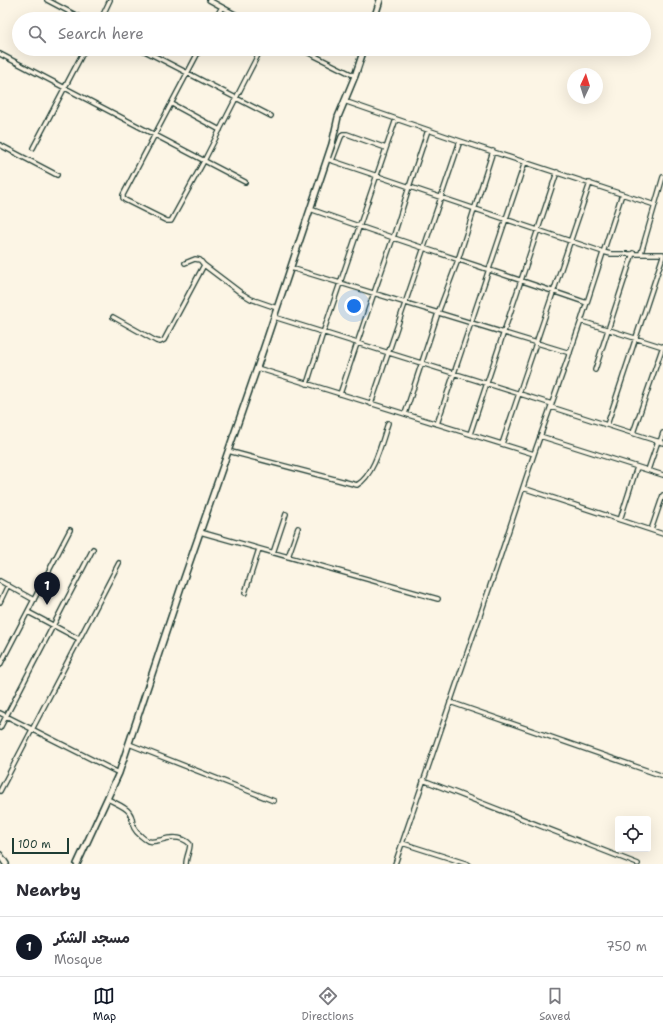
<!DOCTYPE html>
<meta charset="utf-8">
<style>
body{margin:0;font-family:"Shantell Sans","Playpen Sans Arabic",sans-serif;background:#f2f2f3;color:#2b2b33}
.controls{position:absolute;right:12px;bottom:12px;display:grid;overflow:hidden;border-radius:4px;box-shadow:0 4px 16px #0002}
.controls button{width:36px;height:36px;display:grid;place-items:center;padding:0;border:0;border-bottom:1px solid #e1e1e2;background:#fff;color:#2b2b33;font:20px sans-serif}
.compass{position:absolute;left:567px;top:68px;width:36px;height:36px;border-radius:50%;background:#fff;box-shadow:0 4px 16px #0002;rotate:4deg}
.scale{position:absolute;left:12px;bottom:10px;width:57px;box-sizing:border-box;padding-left:4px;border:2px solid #1f3d34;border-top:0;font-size:11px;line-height:14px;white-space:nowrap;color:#1f3d34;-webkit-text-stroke:3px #fcf5e5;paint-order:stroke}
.you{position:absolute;left:354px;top:306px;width:14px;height:14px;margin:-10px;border:3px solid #fff;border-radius:50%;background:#1a73e8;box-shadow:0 0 0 6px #1a73e833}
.badge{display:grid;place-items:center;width:26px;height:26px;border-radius:50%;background:#111827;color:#fff;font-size:13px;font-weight:700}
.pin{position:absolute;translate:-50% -33px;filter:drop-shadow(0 1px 2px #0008)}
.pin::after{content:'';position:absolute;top:21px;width:14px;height:12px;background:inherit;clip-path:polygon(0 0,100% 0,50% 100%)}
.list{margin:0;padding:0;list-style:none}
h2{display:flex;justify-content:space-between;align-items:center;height:52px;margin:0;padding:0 16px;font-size:17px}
h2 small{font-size:13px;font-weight:400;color:#7c7c81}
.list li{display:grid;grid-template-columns:26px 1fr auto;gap:12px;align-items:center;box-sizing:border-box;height:60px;padding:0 16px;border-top:1px solid #e1e1e2}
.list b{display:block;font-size:15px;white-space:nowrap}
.list p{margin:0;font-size:13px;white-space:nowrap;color:#7c7c81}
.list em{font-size:13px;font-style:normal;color:#7c7c81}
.icon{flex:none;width:22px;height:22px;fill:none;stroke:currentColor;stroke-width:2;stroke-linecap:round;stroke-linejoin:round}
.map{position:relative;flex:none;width:663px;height:864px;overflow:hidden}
.search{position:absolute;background:#fff;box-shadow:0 4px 16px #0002;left:12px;right:12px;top:12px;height:44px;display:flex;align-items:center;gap:10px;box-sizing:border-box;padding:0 14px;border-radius:22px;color:#7c7c81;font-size:15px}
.sheet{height:112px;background:#fff}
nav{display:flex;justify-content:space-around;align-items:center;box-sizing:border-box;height:56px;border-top:1px solid #e1e1e2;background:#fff;font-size:11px;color:#7c7c81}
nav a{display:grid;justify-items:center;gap:2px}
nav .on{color:#111827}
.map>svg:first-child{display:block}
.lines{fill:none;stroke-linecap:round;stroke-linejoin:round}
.street-casing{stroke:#1f3d34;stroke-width:6}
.secondary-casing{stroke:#1f3d34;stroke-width:8}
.street{stroke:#fcf5e5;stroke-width:3.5}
.secondary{stroke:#fcf5e5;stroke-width:5}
</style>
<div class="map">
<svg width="663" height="864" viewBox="0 0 663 864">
<rect width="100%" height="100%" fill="#fcf5e5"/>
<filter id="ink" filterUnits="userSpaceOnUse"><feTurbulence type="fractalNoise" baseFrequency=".025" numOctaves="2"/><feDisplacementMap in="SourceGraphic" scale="8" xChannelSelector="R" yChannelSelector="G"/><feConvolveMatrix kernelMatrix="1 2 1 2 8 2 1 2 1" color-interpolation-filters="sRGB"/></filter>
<g filter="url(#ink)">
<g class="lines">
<defs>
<path id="street" d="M47,0L83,19
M209,0L244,19
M101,19L110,0
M215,19L222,7
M141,49L271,116
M200,49L123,195V198L125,200L167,221H171L204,161L261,49
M301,49L355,76
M0,54L245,182
M344,101L460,141L655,205
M172,104L220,130
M0,145L57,175
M33,148L85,49
M327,159L603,252L611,254H663
M332,161L341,137L343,134H347L386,148
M310,209C402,242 495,271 587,303
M641,253L663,177
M185,263L195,259L200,260L204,265L241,293L251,299L277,308
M291,268L570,353
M113,317L156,341L160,342L164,340L204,265
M274,317L552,404
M581,321L663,347
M257,368L534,454
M595,370L633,253
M307,384L323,333L396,119
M340,394L374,293L393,238L409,187L428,130
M371,404L460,141
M551,407L663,443
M405,414L438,313L458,260L493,151
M437,424L525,162
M607,425L663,256
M633,433L663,346
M470,434L557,172
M540,436L663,475
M660,442L663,433
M502,444L590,183
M228,451L357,485C374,476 382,441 388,423
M648,470L658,441
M523,488L663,534
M620,520L637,467
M651,530L663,495
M200,532L438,599
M273,553L286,514
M288,557L298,528
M0,581L34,600
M245,593L259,549
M0,602L8,585
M28,612L79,639
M0,665L70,530
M450,702L663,776
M0,713L119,773
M0,728L93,549
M129,744L274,801
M423,780L638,864
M0,791L119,563
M108,799C113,802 126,807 129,812C136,821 128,826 141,836C143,838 146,840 148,841C152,842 157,841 161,840C171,837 182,836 190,844C190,851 186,857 186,864
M402,843L468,864
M395,864L501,554L534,454L581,321L622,194"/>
<path id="secondary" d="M374,19L380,0
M0,855L6,864
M77,864L119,773L181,587L257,368L327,159L332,144L338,117L355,76L364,49"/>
</defs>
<!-- street casing -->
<use href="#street" class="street-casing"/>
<!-- secondary casing -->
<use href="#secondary" class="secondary-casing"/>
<!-- street -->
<use href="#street" class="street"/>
<!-- secondary -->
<use href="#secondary" class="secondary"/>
</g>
</g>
</svg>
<div class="controls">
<button><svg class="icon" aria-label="locate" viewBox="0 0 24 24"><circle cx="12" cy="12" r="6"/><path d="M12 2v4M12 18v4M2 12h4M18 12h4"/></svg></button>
</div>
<svg class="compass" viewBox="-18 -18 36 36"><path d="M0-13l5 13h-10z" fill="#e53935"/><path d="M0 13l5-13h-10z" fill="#7c7c81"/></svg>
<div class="scale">100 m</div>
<div class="you"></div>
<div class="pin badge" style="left:47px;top:605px">1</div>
<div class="search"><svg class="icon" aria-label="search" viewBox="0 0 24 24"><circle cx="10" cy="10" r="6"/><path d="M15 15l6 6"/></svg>Search here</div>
</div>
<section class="sheet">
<h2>Nearby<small></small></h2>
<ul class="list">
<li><span class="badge">1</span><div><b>مسجد الشكر</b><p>Mosque</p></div><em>750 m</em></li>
</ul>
</section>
<nav>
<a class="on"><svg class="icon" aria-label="map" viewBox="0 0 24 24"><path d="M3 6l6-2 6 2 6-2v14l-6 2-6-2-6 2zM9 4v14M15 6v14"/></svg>Map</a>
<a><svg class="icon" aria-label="directions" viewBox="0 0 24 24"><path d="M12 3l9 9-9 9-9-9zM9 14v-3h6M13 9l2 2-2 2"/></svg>Directions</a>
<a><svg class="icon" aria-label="saved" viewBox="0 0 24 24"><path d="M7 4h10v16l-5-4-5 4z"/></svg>Saved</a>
</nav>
